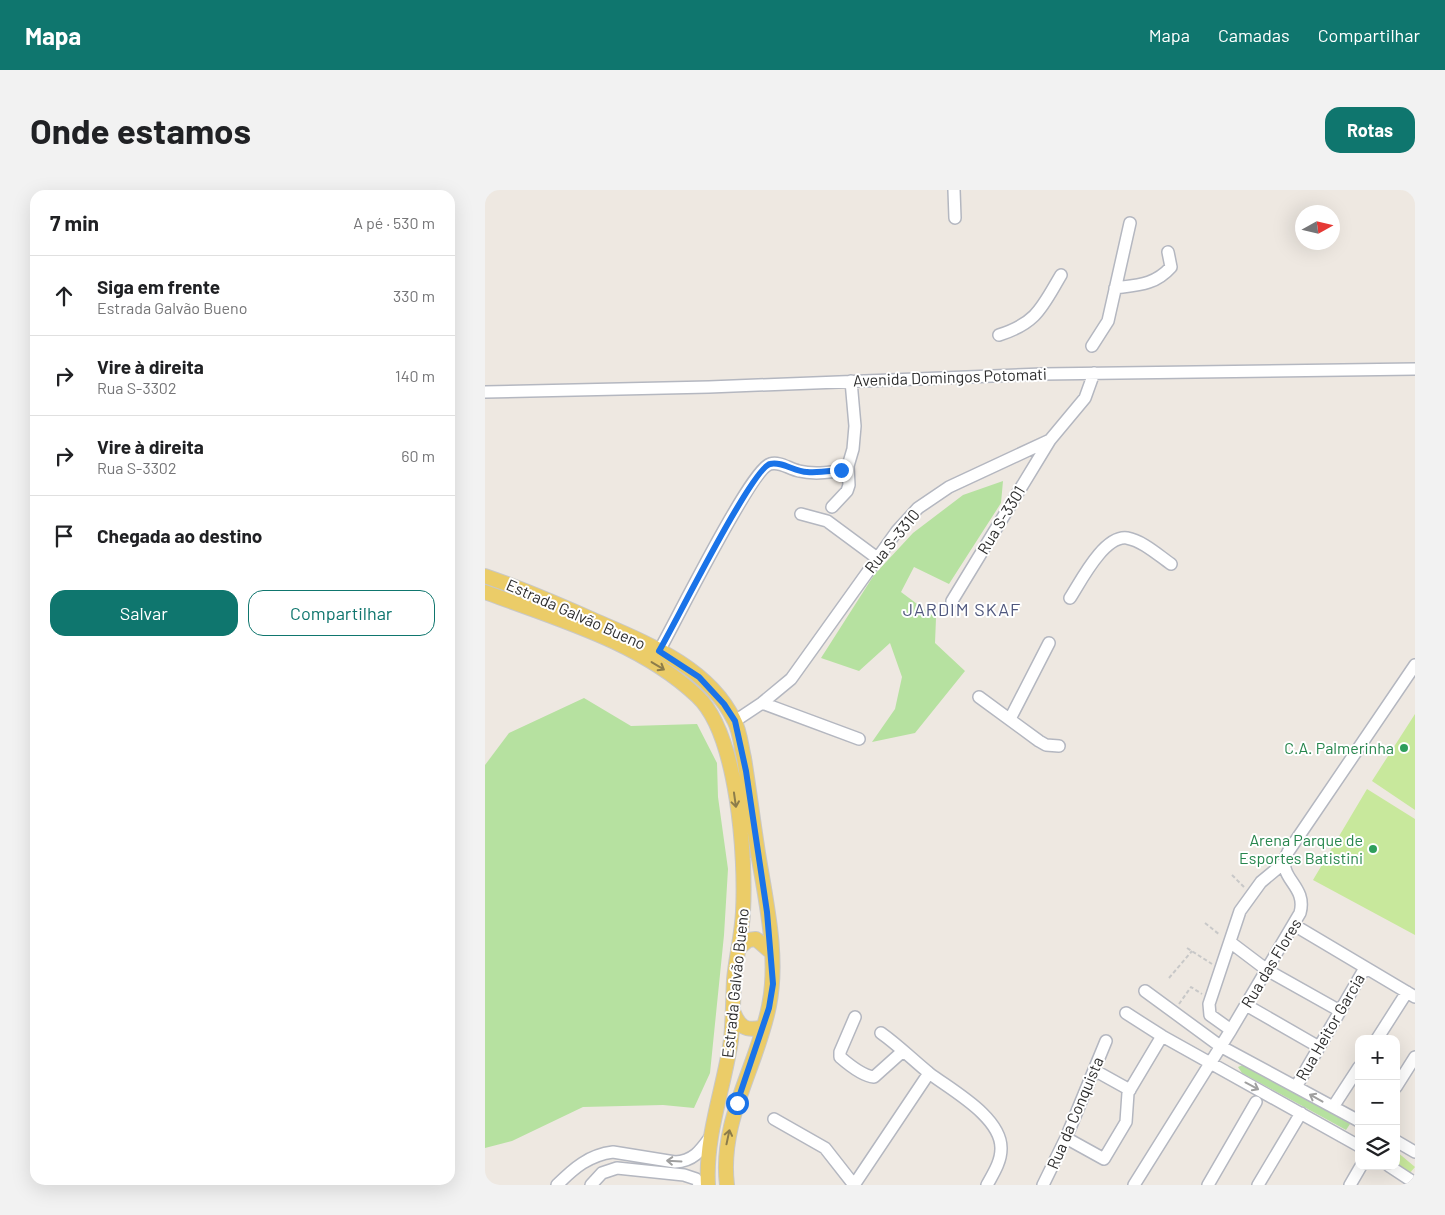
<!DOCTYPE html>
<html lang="pt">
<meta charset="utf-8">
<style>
body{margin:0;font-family:Barlow,sans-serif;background:#f2f2f2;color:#202124}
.controls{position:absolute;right:15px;bottom:15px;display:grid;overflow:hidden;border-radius:10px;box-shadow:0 5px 20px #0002}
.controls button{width:45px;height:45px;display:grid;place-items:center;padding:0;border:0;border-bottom:1px solid #e0e0e0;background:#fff;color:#202124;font:25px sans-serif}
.compass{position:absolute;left:810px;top:15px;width:45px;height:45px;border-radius:50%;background:#fff;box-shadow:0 5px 20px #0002;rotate:82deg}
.stop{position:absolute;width:15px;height:15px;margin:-11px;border:4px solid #1a73e8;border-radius:50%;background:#fff}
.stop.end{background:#1a73e8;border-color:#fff;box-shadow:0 1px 5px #0008}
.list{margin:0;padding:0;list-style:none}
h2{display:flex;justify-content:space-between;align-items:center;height:65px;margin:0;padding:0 20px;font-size:21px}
h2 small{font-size:16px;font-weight:400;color:#757577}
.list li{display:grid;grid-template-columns:32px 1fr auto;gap:15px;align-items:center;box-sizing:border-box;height:80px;padding:0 20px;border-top:1px solid #e0e0e0}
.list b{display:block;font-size:19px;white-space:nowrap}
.list p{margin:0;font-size:16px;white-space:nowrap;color:#757577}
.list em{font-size:16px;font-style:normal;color:#757577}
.actions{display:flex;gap:10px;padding:15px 20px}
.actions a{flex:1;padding:11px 0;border:1px solid #0f766e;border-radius:15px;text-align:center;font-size:18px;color:#0f766e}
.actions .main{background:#0f766e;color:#fff}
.icon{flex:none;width:28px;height:28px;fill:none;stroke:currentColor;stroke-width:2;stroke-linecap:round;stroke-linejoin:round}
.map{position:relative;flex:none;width:930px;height:995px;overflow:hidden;border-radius:15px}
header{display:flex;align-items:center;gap:30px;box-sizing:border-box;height:70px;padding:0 25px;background:#0f766e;color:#fff}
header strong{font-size:24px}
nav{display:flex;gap:28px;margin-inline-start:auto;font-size:18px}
.intro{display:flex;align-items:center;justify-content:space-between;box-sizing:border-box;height:120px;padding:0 30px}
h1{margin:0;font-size:35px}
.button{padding:12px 22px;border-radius:15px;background:#0f766e;color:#fff;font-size:18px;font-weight:700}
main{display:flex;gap:30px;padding:0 30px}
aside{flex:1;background:#fff;border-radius:15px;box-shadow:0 5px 20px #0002}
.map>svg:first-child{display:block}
.green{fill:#b6e1a0}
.pitch{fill:#c8e89c}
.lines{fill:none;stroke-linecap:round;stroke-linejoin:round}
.minor-casing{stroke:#b4b7c0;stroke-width:14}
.major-casing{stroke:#c8c8c8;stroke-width:16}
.path{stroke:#c8c8c8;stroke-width:2;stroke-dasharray:4 2.5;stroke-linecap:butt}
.minor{stroke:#fff;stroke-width:11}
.major{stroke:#ebcc68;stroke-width:14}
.oneway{stroke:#8c7c4a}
.oneway2{stroke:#a0a0a0}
.route{stroke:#1a73e8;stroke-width:6}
.leisure-dot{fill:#2e9e5b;stroke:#fff;stroke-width:2}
.labels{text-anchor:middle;stroke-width:4;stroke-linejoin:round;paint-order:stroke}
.street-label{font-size:16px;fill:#2d2d2d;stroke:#fff}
.leisure-label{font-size:16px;fill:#27864d;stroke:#fff;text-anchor:end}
.neighbourhood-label{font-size:18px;letter-spacing:1px;fill:#4f577d;stroke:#fff}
</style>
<header>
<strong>Mapa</strong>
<nav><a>Mapa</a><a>Camadas</a><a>Compartilhar</a></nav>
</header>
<div class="intro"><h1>Onde estamos</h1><a class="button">Rotas</a></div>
<main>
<aside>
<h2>7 min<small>A pé · 530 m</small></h2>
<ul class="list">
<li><svg class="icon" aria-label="ahead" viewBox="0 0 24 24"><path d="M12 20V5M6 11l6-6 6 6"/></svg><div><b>Siga em frente</b><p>Estrada Galvão Bueno</p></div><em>330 m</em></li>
<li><svg class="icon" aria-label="right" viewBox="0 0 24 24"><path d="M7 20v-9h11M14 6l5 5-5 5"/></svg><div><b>Vire à direita</b><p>Rua S-3302</p></div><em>140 m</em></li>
<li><svg class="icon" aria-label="right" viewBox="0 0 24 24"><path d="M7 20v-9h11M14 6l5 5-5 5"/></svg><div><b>Vire à direita</b><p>Rua S-3302</p></div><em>60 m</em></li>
<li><svg class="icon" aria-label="arrive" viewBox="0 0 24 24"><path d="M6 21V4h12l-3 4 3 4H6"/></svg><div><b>Chegada ao destino</b></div></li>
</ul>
<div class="actions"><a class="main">Salvar</a><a>Compartilhar</a></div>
</aside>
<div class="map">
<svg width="930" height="995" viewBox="0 0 930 995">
<rect width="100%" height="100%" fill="#eee8e1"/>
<!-- green -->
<path class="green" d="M518,291L516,313L464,394L429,377L416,402L451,428L450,453L480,481L430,543L387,552L410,519L417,487L405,453L374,481L336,468L389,385L428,343L478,305Z
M99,508L146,536L212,534L232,573L233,607L243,679L239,745L225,883L209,918L178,915L98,917L27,951L0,958V575L24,543Z
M760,874L865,934L861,940L757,883L753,877Z"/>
<!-- pitch -->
<path class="pitch" d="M930,524V620L887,591Z
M882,599L930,629V745L828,690Z
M911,961L930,977L924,984L911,976Z"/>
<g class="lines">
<defs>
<path id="minor" d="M469,0L470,28
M630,98C653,95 670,95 686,77L683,62
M514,145C552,133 557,117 576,85
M607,156L623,131L645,33
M0,202L224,197L558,184L930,179
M347,317L362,301L364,295L363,276L368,259L370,236L366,191
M316,324L342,331L392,368
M585,408C596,391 619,345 642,348C658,351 673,365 686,374
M467,411L565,250
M174,461C189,435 266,279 285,274C295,271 304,279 314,281C326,284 353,284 363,276
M494,507L554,551L561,555L574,556
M277,513L374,549
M525,529L564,453
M250,531L277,513L306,489L412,341L433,318L464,297L565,250L600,208L609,183
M809,735L930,807
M745,752L782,780L855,821
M660,801L735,856L874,931
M761,815L834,857
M641,823L677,846L874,956
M370,827L355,862V867C363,874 378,886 389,887L418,861
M746,840L725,825L724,814L755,721L776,692L800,672
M396,843C413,855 428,870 444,883C466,900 517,927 516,959C516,972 508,984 502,995
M892,849L922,802
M609,880L645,900
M811,897L880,778
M911,897L930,867
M848,917L874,877
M289,929L340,958L369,995
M581,948L619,969L641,932L643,903L677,846
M911,951L930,962
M904,976L930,993
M72,995C89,978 104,965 128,962L190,972C209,971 216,960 226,946
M106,995L117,983L132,978L199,985L211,989L215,995
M369,995L444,883
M558,995L581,948L621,851
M649,995L746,840L815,723C823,694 789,688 803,662L930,475
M723,995L771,912
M773,995L816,923
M865,995L876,976"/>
<path id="major" d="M0,386C35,398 70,413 104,428C156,451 223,475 249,530C255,541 256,556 259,568C264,599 268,631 273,663C281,712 294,767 284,816C272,877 234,931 242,995
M0,402C72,429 155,452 212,506C253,544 261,668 258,722C257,745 251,767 249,790C248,810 248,830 246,850C239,898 220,946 223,995
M253,759L263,750L271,749L286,762
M248,821C254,837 261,842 278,837"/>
</defs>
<!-- minor casing -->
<use href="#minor" class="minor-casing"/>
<!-- major casing -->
<use href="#major" class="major-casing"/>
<!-- path -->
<path class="path" d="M747,685L759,697
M720,733L735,745
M702,758L727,774
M684,788L707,761
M694,814L706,797L717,804"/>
<!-- minor -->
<use href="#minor" class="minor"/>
<!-- major -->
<use href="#major" class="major"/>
</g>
<!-- one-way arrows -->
<defs><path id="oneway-shaft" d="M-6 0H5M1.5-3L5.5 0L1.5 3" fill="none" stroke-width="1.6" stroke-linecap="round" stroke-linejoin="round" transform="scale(1.25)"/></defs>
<g class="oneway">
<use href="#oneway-shaft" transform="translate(173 476) rotate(31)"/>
<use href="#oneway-shaft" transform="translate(250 610) rotate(82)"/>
<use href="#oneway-shaft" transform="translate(243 947) rotate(-78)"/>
</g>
<g class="oneway2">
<use href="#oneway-shaft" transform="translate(767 896) rotate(28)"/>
<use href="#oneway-shaft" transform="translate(831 908) rotate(-151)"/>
<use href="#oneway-shaft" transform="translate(189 971) rotate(-177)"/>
</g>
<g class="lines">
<!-- route -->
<path class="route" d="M252,913L284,818L288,794L282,722L261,581L250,531L239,514L214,487L174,461C189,436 267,278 285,274C297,271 310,282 322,282C333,283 345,281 356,280"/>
</g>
<!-- markers -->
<g class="leisure-dot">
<circle cx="919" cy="558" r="5"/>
<circle cx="888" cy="659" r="5"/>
</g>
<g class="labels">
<!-- street labels -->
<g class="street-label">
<text transform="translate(465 187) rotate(-2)" y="6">Avenida Domingos Potomati</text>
<text transform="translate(516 330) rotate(-59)" y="6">Rua S-3301</text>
<text transform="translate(407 351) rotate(-51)" y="6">Rua S-3310</text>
<text transform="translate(91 424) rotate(24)" y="6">Estrada Galvão Bueno</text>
<text transform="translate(786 773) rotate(-59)" y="6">Rua das Flores</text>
<text transform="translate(250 793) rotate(-84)" y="6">Estrada Galvão Bueno</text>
<text transform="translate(845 837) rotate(-60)" y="6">Rua Heitor Garcia</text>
<text transform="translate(590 923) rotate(-67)" y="6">Rua da Conquista</text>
</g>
<!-- leisure labels -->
<g class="leisure-label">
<text x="909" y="564">C.A. Palmerinha</text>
<text x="878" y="656">Arena Parque de<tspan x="878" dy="18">Esportes Batistini</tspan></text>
</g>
<!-- neighbourhood labels -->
<g class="neighbourhood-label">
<text x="477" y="426">JARDIM SKAF</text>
</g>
</g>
</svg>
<div class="controls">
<button>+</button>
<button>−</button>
<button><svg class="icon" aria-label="layers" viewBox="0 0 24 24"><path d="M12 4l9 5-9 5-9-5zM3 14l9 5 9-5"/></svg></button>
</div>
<svg class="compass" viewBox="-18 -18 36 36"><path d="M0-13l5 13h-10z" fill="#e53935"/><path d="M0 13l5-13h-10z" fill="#757577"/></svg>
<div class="stop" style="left:252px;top:913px"></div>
<div class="stop end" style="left:356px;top:280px"></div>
</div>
</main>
